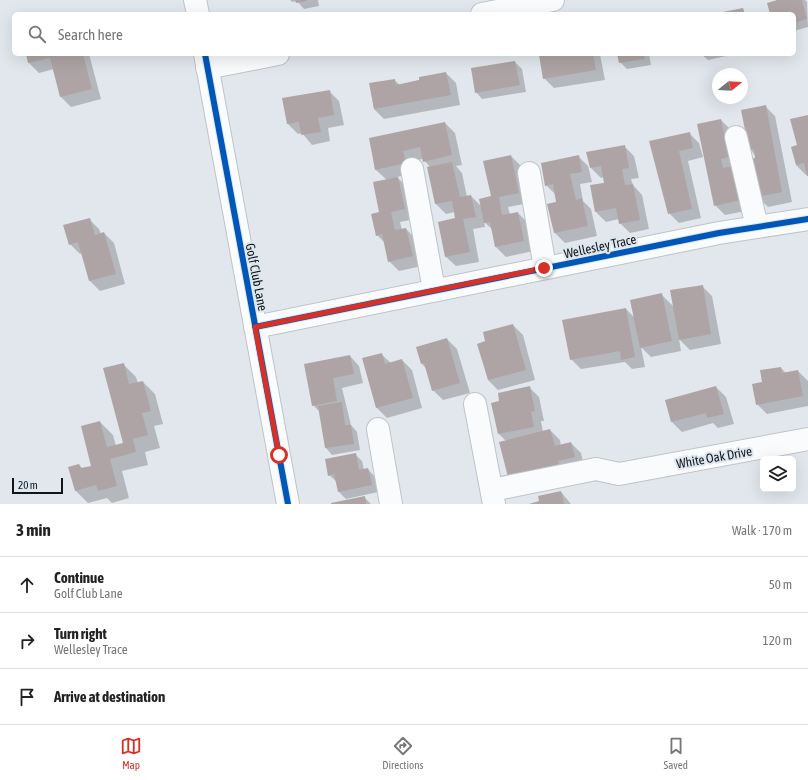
<!DOCTYPE html>
<meta charset="utf-8">
<style>
body{margin:0;font-family:"Asap Condensed",sans-serif;background:#f2f2f2;color:#222}
.controls{position:absolute;right:12px;bottom:12px;display:grid;overflow:hidden;border-radius:6px;box-shadow:0 4px 16px #0002}
.controls button{width:36px;height:36px;display:grid;place-items:center;padding:0;border:0;border-bottom:1px solid #e0e0e0;background:#fff;color:#222;font:20px sans-serif}
.compass{position:absolute;left:712px;top:68px;width:36px;height:36px;border-radius:50%;background:#fff;box-shadow:0 4px 16px #0002;rotate:72deg}
.scale{position:absolute;left:12px;bottom:10px;width:51px;box-sizing:border-box;padding-left:4px;border:2px solid #121518;border-top:0;font-size:11px;line-height:14px;white-space:nowrap;color:#121518;-webkit-text-stroke:3px #dde7f0;paint-order:stroke}
.stop{position:absolute;width:12px;height:12px;margin:-9px;border:3px solid #d93025;border-radius:50%;background:#fff}
.stop.end{background:#d93025;border-color:#fff;box-shadow:0 1px 4px #0008}
.list{margin:0;padding:0;list-style:none}
h2{display:flex;justify-content:space-between;align-items:center;height:52px;margin:0;padding:0 16px;font-size:17px}
h2 small{font-size:13px;font-weight:400;color:#767676}
.list li{display:grid;grid-template-columns:26px 1fr auto;gap:12px;align-items:center;box-sizing:border-box;height:56px;padding:0 16px;border-top:1px solid #e0e0e0}
.list b{display:block;font-size:15px;white-space:nowrap}
.list p{margin:0;font-size:13px;white-space:nowrap;color:#767676}
.list em{font-size:13px;font-style:normal;color:#767676}
.icon{flex:none;width:22px;height:22px;fill:none;stroke:currentColor;stroke-width:2;stroke-linecap:round;stroke-linejoin:round}
.map{position:relative;flex:none;width:808px;height:504px;overflow:hidden}
.search{position:absolute;background:#fff;box-shadow:0 4px 16px #0002;left:12px;right:12px;top:12px;height:44px;display:flex;align-items:center;gap:10px;box-sizing:border-box;padding:0 14px;border-radius:6px;color:#767676;font-size:15px}
.sheet{height:220px;background:#fff}
nav{display:flex;justify-content:space-around;align-items:center;box-sizing:border-box;height:56px;border-top:1px solid #e0e0e0;background:#fff;font-size:11px;color:#767676}
nav a{display:grid;justify-items:center;gap:2px}
nav .on{color:#d93025}
.map>svg:first-child{display:block}
.shadow{fill:#0003}
.building{fill:#aea4a5}
.lines{fill:none;stroke-linecap:round;stroke-linejoin:round}
.minor-casing{stroke:#bfc4c8;stroke-width:24}
.minor{stroke:#fafbfc;stroke-width:22}
.cycleway-casing{stroke:#dde7f0;stroke-width:8}
.cycleway{stroke:#0057b8;stroke-width:6}
.route{stroke:#d93025;stroke-width:5}
.labels{text-anchor:middle;stroke-width:4;stroke-linejoin:round;paint-order:stroke}
.street-label{font-size:13px;fill:#121518;stroke:#dde7f0}
</style>
<div class="map">
<svg width="808" height="504" viewBox="0 0 808 504">
<rect width="100%" height="100%" fill="#e1e7ec"/>
<!-- shadow -->
<path class="shadow" d="M290,0H318L319,6L304,9L297,1L292,2Z
M781,0H805L807,2L808,27L794,31V14H771Z
M27,54H89L101,99L71,107L61,97L54,69L39,73L29,63Z
M552,54H600L605,80L554,88L544,78Z
M618,54H651H649L651,65L627,69L620,62Z
M701,54H735L708,60Z
M515,62L522,69L526,92L482,99L476,92Z
M446,73L456,83L460,105L384,119L374,109L370,84L394,80L400,85Z
M329,91L339,101L344,125L328,128L330,141L312,145L302,133L298,134L288,124L284,99Z
M765,106L775,116L792,202L768,207L758,197L757,158L750,149Z
M808,116V174L806,175L796,165L798,146Z
M721,120L731,130L751,210L725,215L715,205Z
M445,123L455,133L462,165L456,166L462,173L467,197L471,196L482,207L492,197L511,156L521,166L529,203L508,207L510,215L518,213L528,223L533,251L506,257L496,247L493,230L484,222L485,227L473,229L479,262L456,266L446,257L456,219L455,212L446,214L436,204L430,167L423,159L412,161L415,173L397,177L408,188L415,219L400,222L402,230L406,229L416,239L422,266L399,271L389,261L385,243L377,235L387,180L376,170L370,139Z
M689,133L699,143L703,157L688,161L701,218L679,223L669,213L659,171Z
M624,146L634,156L639,178L631,179L633,185L642,195L649,229L630,233L620,223L619,219L606,222L596,212L591,186L605,183L604,177L601,178L591,168Z
M578,156L588,166L592,182L580,184L583,201L591,209L597,236L565,243L555,233L548,204L557,202L556,195L546,185Z
M89,219L99,229L101,234L104,233L114,243L125,284L100,291L90,281L82,253L80,254L70,244Z
M702,286L712,296L721,344L690,350L679,339L681,351L651,357L641,347L645,367L632,369L625,362L581,369L571,359L626,309L635,318L662,295L674,307Z
M513,325L523,335L535,380L498,390L488,380L486,342Z
M447,339L457,349L470,393L443,400L433,390L427,369L421,363Z
M381,354L391,363L402,360L412,370L422,408L387,418L377,408L363,359Z
M350,356L359,366L363,383L342,388L351,425L357,432L360,450L332,455L326,448L320,412L313,405L305,365Z
M123,364L136,377L138,383L143,382L155,394L163,424L154,426L160,448L145,452L148,465L122,471L129,498L112,503L107,498L88,503L75,490L79,465L83,469L92,467L100,422L113,435L116,446L124,444Z
M781,368L786,373L798,371L808,381V406L767,414L757,404L764,383Z
M529,387L539,397L544,421H541L543,432L550,430L560,440L561,446L571,443L581,453L584,466L519,486L506,441L499,434L500,402Z
M716,387L726,397L734,424L718,428L713,423L682,432L672,422L667,401Z
M355,454L362,461L364,470L368,469L374,476L378,492L346,499L339,492L337,482L329,475Z
M561,492L571,504H531L540,502Z
M364,497L371,504H333Z"/>
<!-- building -->
<path class="building" d="M295,0H306L307,1L296,3Z
M777,0H802L807,19L794,23V14H770L767,3Z
M743,8L745,14H718V13Z
M26,54H83L92,89L60,97L50,58L28,63Z
M546,54H593L596,70L543,79L539,55Z
M617,54H644L645,59L619,63Z
M515,61L520,85L475,93L471,68Z
M446,72L451,95L374,109L369,83L395,79L396,85L419,80V77Z
M330,90L334,115L318,118L321,132L301,135L299,122L287,124L282,98Z
M766,105L782,192L757,197L750,159L755,158L754,149L749,150L741,110Z
M808,115V176H807L804,163L796,165L791,147L797,145L790,119Z
M721,119L729,157L721,159L723,168L734,166L741,200L714,206L697,124Z
M445,122L452,155L423,162L420,147L403,151L406,163L375,170L369,138Z
M690,132L693,148L679,151L692,209L668,214L649,141Z
M625,145L629,168L622,169L625,185L633,184L640,220L619,224L616,208L595,212L590,185L604,183L601,166L590,168L586,152Z
M511,155L519,193L499,197L502,215L518,212L524,241L495,247L490,222L484,223L479,199L491,196L483,161Z
M579,155L582,172L570,174L576,200L582,198L588,226L554,233L547,204L556,202L553,184L545,186L541,163Z
M452,162L460,197L471,195L476,217L463,219L470,252L445,257L438,222L455,218L452,201L435,204L427,167Z
M398,177L405,209L391,212L395,230L406,228L413,256L388,262L382,234L376,236L371,214L379,212L373,182Z
M90,218L95,235L104,232L116,274L89,281L78,242L69,245L63,225Z
M703,285L711,334L679,340L670,290Z
M662,293L672,341L640,348L630,300Z
M626,308L635,357L621,360L620,351L570,360L562,320Z
M513,324L526,370L488,380L477,344L485,341L483,332Z
M447,338L460,383L432,391L424,363L421,364L416,347Z
M382,353L385,364L402,359L413,398L376,408L362,358Z
M350,355L354,374L333,378L337,401L312,406L304,364Z
M124,363L129,384L143,381L151,411L142,413L148,435L133,439L136,452L110,459L117,486L98,491L96,485L75,491L68,467L79,464L81,468L91,466L81,426L100,421L107,447L123,443L103,368Z
M781,367L782,373L798,370L803,396L756,405L752,384L762,382L760,370Z
M530,386L535,411L531,412L534,427L498,434L491,403L499,401L498,393Z
M716,386L724,414L707,418L706,413L671,422L665,400Z
M342,402L345,425H351L354,444L325,448L318,406Z
M550,429L555,446L571,442L575,457L558,461L559,464L508,477L499,442Z
M356,453L359,470L368,468L372,485L338,492L334,474L328,476L325,459Z
M561,491L564,504H529L539,501L538,496Z
M365,496L366,504H331V503Z"/>
<g class="lines">
<defs>
<path id="minor" d="M195,0L198,14
M482,14L553,0
M205,54L288,504
M207,68L278,54
M736,137L757,227
M412,169L434,290
M529,173L545,268
M255,327L719,233L808,219
M475,404L494,504
M378,429L391,504
M492,490L596,469L619,474L808,439"/>
</defs>
<!-- minor casing -->
<use href="#minor" class="minor-casing"/>
<!-- minor -->
<use href="#minor" class="minor"/>
<defs>
<path id="cycleway" d="M205,54L288,504
M255,327L719,233L808,219"/>
</defs>
<!-- cycleway casing -->
<use href="#cycleway" class="cycleway-casing"/>
<!-- cycleway -->
<use href="#cycleway" class="cycleway"/>
</g>
<g class="lines">
<!-- route -->
<path class="route" d="M279,455L255,327L544,268"/>
</g>
<g class="labels">
<!-- street labels -->
<g class="street-label">
<text transform="translate(600 246) rotate(-12)" y="5">Wellesley Trace</text>
<text transform="translate(257 277) rotate(79)" y="5">Golf Club Lane</text>
<text transform="translate(714 457) rotate(-10)" y="5">White Oak Drive</text>
</g>
</g>
</svg>
<div class="controls">
<button><svg class="icon" aria-label="layers" viewBox="0 0 24 24"><path d="M12 4l9 5-9 5-9-5zM3 14l9 5 9-5"/></svg></button>
</div>
<svg class="compass" viewBox="-18 -18 36 36"><path d="M0-13l5 13h-10z" fill="#e53935"/><path d="M0 13l5-13h-10z" fill="#767676"/></svg>
<div class="scale">20 m</div>
<div class="stop" style="left:279px;top:455px"></div>
<div class="stop end" style="left:544px;top:268px"></div>
<div class="search"><svg class="icon" aria-label="search" viewBox="0 0 24 24"><circle cx="10" cy="10" r="6"/><path d="M15 15l6 6"/></svg>Search here</div>
</div>
<section class="sheet">
<h2>3 min<small>Walk · 170 m</small></h2>
<ul class="list">
<li><svg class="icon" aria-label="ahead" viewBox="0 0 24 24"><path d="M12 20V5M6 11l6-6 6 6"/></svg><div><b>Continue</b><p>Golf Club Lane</p></div><em>50 m</em></li>
<li><svg class="icon" aria-label="right" viewBox="0 0 24 24"><path d="M7 20v-9h11M14 6l5 5-5 5"/></svg><div><b>Turn right</b><p>Wellesley Trace</p></div><em>120 m</em></li>
<li><svg class="icon" aria-label="arrive" viewBox="0 0 24 24"><path d="M6 21V4h12l-3 4 3 4H6"/></svg><div><b>Arrive at destination</b></div></li>
</ul>
</section>
<nav>
<a class="on"><svg class="icon" aria-label="map" viewBox="0 0 24 24"><path d="M3 6l6-2 6 2 6-2v14l-6 2-6-2-6 2zM9 4v14M15 6v14"/></svg>Map</a>
<a><svg class="icon" aria-label="directions" viewBox="0 0 24 24"><path d="M12 3l9 9-9 9-9-9zM9 14v-3h6M13 9l2 2-2 2"/></svg>Directions</a>
<a><svg class="icon" aria-label="saved" viewBox="0 0 24 24"><path d="M7 4h10v16l-5-4-5 4z"/></svg>Saved</a>
</nav>
